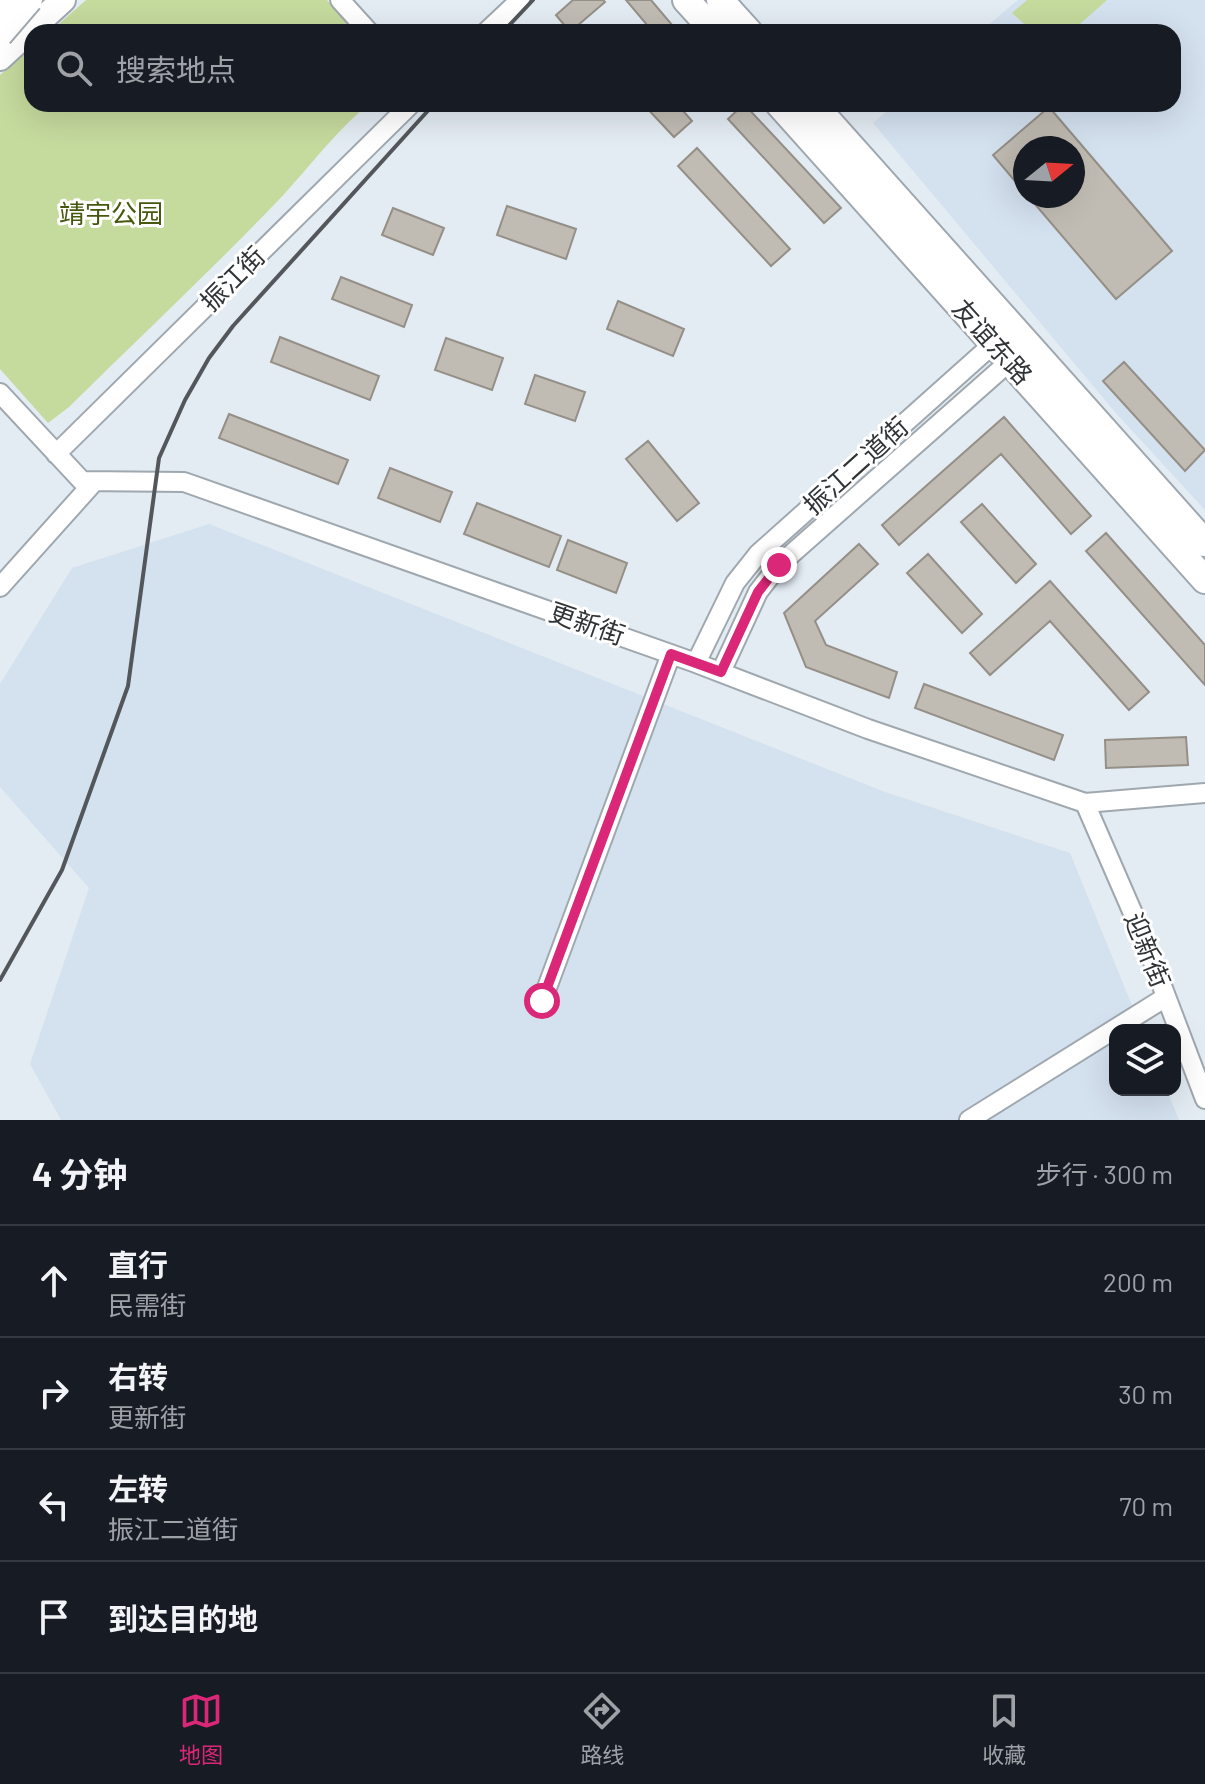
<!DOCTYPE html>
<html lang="zh">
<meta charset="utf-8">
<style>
body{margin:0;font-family:Barlow,"Noto Sans SC",sans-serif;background:#242831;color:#f1f3f6}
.controls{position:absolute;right:24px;bottom:24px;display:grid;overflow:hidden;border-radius:16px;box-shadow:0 8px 32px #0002}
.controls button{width:72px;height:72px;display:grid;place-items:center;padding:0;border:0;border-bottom:2px solid #363941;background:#171b24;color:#f1f3f6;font:40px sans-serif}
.compass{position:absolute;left:1013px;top:136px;width:72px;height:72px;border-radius:50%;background:#171b24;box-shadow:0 8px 32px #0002;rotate:72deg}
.stop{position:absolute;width:24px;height:24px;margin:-18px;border:6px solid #db2777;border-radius:50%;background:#fff}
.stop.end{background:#db2777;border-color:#fff;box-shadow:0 2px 8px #0008}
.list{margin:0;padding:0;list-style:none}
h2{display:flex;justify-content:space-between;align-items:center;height:104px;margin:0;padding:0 32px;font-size:34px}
h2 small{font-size:26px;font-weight:400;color:#9ea1a6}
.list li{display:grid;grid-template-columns:52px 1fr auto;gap:24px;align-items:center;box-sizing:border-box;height:112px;padding:0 32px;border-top:2px solid #363941}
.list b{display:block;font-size:30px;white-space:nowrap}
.list p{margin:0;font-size:26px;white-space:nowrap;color:#9ea1a6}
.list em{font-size:26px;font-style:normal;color:#9ea1a6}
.icon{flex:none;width:44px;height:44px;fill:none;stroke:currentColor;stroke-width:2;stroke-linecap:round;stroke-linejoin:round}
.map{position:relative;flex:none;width:1205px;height:1120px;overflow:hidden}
.search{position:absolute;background:#171b24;box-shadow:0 8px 32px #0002;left:24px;right:24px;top:24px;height:88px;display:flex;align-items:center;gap:20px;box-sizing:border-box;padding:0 28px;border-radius:24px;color:#9ea1a6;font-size:30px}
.sheet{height:552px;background:#171b24}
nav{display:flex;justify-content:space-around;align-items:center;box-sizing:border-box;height:112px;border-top:2px solid #363941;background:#171b24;font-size:22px;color:#9ea1a6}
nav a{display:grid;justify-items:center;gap:4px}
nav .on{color:#db2777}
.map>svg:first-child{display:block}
.built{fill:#d4e1ef;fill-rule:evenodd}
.green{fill:#c5da9d}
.building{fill:#c1bcb3;stroke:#948f87;stroke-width:2}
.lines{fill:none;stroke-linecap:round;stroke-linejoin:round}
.minor-casing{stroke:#a0a8af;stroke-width:22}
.major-casing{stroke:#a0a8af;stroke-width:28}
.highway-casing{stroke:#a0a8af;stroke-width:30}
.minor{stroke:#fff;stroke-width:18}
.major{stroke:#fff;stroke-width:24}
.highway{stroke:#fff;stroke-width:26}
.rail{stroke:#53575b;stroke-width:4}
.major-bridge-casing{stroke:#a0a8af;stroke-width:28;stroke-linecap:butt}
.highway-bridge-casing{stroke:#a0a8af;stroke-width:30;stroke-linecap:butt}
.major-bridge{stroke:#fff;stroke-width:24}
.highway-bridge{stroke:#fff;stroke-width:26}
.route{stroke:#db2777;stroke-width:10}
.labels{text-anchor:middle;stroke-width:6;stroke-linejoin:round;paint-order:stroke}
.park-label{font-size:26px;fill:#45580e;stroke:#fff}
.street-label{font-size:26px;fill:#313437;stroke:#fff}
</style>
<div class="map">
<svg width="1205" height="1120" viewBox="0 0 1205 1120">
<rect width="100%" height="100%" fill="#e3ebf3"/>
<!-- built -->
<path class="built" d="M1018,0H1205V510L1115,412L873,123L895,104H1173V32H980ZM1025,148H1073V196H1025Z
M209,524L885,792L1070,853L1142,1030H1115V1090H1167L1179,1120H61L30,1064L89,888L0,787V684L72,568Z"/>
<!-- green -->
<path class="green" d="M86,0H327L354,32H50Z
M1027,0H1107L1071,32H1033L1012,13Z
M32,47V104H369C332,134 303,176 269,210C204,277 136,341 69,407L48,423L0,369V75Z"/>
<!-- building -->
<path class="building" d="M573,0H603L605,2L570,32L556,15Z
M626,0H651L678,32H653Z
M643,104H677L692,121L674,137Z
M744,104L841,208L824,223L728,119Z
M1049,107L1172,251L1116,299L1028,196H1073V148H1025V193L993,155Z
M697,148L790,249L771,266L678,166Z
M507,206L576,229L566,259L497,235Z
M393,208L444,228L433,255L382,235Z
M341,277L412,305L404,327L332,299Z
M618,301L684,329L673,356L607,329Z
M280,337L379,376L370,400L271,362Z
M446,338L503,358L492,390L435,370Z
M1124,362L1205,450L1185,471L1103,381Z
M535,375L585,392L575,421L525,404Z
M229,414L348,460L338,484L219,438Z
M1004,417L1091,516L1071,534L1001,454L899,545L882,525Z
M648,441L699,503L677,521L626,459Z
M390,468L452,492L440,522L378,498Z
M477,503L561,536L549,567L464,534Z
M982,504L1036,564L1016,583L961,522Z
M1106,533L1205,645V685L1086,551Z
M568,540L627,563L616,593L557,570Z
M859,544L878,564L815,621L826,645L897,672L889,698L806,667L784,613Z
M928,554L982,614L962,633L907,573Z
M1050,581L1149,692L1129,710L1050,621L990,675L970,653Z
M924,684L1063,735L1054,760L915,708Z
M1186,737L1188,765L1106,768L1105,740Z"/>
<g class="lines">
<defs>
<path id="minor" d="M340,0L369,32
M486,32L520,0
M0,393L82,481L184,482L696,663L868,729L1085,803L1205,793
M56,454L411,104
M0,587L94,482
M696,663L735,583L758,554L1001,337
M721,672L758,592L779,565L1018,354
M1085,803L1145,941L1205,1099
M542,1001L671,654
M969,1120L1166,997"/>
<path id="major" d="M0,58L63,0"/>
<path id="highway" d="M686,0L715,32
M720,0L749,32
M779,104L1205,580
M813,104L1205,543"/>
</defs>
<!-- minor casing -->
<use href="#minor" class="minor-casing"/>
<!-- major casing -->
<use href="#major" class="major-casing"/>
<!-- highway casing -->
<use href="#highway" class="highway-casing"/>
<!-- minor -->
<use href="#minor" class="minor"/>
<!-- major -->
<use href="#major" class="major"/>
<!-- highway -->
<use href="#highway" class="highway"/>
<!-- rail -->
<path class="rail" d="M503,32L533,0
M0,980L62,870L128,686L159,458L185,400L209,358L233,326L434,104"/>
<defs>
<path id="major-bridge" d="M0,35L30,0"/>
<path id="highway-bridge" d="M0,14L15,0"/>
</defs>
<!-- major-bridge casing -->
<use href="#major-bridge" class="major-bridge-casing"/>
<!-- highway-bridge casing -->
<use href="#highway-bridge" class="highway-bridge-casing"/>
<!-- major-bridge -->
<use href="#major-bridge" class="major-bridge"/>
<!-- highway-bridge -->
<use href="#highway-bridge" class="highway-bridge"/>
</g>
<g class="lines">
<!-- route -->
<path class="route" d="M542,1001L671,654L721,672L758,592L779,565"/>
</g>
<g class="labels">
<!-- park labels -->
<g class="park-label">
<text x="111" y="223">靖宇公园</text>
</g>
<!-- street labels -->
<g class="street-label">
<text transform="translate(233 279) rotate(-45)" y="9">振江街</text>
<text transform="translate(992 342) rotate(48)" y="9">友谊东路</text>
<text transform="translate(856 466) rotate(-42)" y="9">振江二道街</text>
<text transform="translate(587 624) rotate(19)" y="9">更新街</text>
<text transform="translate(1147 950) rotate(68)" y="9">迎新街</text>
</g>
</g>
</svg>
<div class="controls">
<button><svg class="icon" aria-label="layers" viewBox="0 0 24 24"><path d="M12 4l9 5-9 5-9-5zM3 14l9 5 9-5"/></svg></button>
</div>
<svg class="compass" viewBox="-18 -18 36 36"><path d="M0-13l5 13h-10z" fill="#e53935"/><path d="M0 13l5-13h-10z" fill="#9ea1a6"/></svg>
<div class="stop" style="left:542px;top:1001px"></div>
<div class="stop end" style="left:779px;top:565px"></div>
<div class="search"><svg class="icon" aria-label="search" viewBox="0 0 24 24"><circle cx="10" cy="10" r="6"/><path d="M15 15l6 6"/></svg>搜索地点</div>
</div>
<section class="sheet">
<h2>4 分钟<small>步行 · 300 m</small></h2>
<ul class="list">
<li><svg class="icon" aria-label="ahead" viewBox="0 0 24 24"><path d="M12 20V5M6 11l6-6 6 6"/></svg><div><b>直行</b><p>民需街</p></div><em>200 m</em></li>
<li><svg class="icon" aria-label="right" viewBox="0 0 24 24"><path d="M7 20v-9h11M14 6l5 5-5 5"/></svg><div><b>右转</b><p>更新街</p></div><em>30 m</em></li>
<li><svg class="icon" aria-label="left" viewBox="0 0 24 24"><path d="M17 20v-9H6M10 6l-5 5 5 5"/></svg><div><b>左转</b><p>振江二道街</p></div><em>70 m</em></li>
<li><svg class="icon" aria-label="arrive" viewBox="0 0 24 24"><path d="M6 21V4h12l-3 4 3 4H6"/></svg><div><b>到达目的地</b></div></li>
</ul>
</section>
<nav>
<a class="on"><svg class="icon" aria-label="map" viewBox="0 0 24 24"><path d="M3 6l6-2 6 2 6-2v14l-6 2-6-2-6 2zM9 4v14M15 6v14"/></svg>地图</a>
<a><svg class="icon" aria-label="directions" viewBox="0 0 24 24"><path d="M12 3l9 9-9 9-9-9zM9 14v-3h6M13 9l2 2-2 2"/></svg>路线</a>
<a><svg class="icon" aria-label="saved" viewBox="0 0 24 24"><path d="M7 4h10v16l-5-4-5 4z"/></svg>收藏</a>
</nav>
